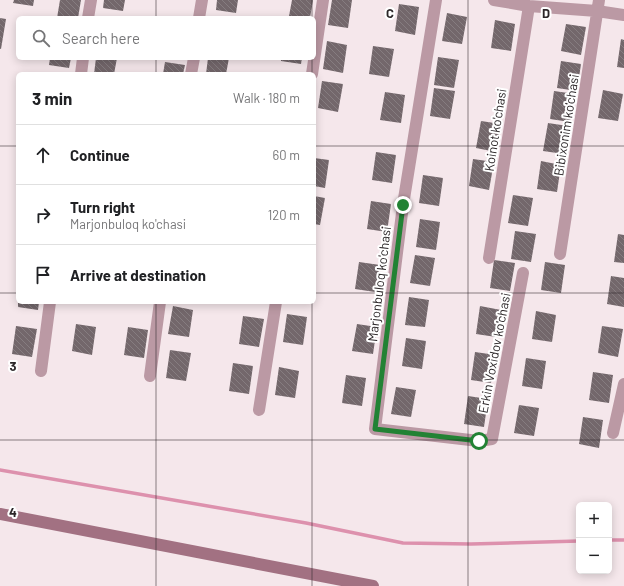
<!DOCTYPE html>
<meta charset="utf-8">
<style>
body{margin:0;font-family:Barlow,sans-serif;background:#f6f6f6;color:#202124}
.controls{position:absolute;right:12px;bottom:12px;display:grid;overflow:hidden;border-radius:6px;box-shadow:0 2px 10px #0003}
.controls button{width:36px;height:36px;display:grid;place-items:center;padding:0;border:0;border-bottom:1px solid #e0e0e0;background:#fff;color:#202124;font:20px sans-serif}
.stop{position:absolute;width:12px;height:12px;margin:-9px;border:3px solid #228234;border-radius:50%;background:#fff}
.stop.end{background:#228234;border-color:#fff;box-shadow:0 1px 4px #0008}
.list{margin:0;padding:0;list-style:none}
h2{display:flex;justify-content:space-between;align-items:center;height:52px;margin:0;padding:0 16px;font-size:17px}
h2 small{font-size:13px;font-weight:400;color:#757577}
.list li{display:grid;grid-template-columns:26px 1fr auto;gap:12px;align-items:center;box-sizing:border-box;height:60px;padding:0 16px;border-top:1px solid #e0e0e0}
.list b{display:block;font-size:15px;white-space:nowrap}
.list p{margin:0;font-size:13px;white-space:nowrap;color:#757577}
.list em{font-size:13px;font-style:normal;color:#757577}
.icon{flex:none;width:22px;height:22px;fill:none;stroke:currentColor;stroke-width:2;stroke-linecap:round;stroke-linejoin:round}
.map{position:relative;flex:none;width:624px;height:586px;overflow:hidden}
.search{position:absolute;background:#fff;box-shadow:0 2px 10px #0003;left:16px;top:16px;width:300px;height:44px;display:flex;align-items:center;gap:10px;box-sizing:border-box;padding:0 14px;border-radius:6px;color:#757577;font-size:15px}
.panel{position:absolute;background:#fff;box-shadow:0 2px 10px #0003;left:16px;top:72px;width:300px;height:232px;border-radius:6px}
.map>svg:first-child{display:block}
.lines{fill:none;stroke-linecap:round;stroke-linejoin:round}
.stream{stroke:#dd91ad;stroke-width:3.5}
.building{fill:url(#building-back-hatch)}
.street{stroke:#bb99a4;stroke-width:12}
.secondary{stroke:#a27182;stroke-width:12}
.route{stroke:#228234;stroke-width:5}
.grid{fill:none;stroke:#2c2729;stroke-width:1;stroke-opacity:0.55}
.labels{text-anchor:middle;stroke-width:4;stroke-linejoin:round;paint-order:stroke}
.street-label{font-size:13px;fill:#2c2729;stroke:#fff}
.grid-label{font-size:13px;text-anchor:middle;font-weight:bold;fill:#2c2729;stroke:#fff;stroke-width:4;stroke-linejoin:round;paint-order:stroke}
</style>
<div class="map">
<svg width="624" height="586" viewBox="0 0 624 586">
<defs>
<pattern id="building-back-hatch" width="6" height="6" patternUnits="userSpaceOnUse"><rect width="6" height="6" fill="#73676b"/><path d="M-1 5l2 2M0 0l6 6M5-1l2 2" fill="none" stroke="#867d80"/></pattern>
</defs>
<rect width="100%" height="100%" fill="#f5e7eb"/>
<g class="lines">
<!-- stream -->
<path class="stream" d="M0,470L306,523L403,543L471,544L579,541
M609,540H624"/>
</g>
<!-- building -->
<path class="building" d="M14,0H34L33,6L13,3Z
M60,0H81L78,18H57Z
M104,0H125L123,11L103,8Z
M217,0H238L236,13L216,10Z
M292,0H313L310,18L289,16Z
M332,0H352L348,28L328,25Z
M399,4L419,7L415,35L395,31Z
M447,13L467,17L462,44L442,41Z
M0,18L6,19L1,49H0Z
M495,20L515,24L511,51L491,48Z
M566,24L586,27L581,55L561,51Z
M621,39L624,40V68L617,67Z
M327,41L347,45L343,73L323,69Z
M373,46L394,49L389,77L369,74Z
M438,57L459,60L454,88L434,85Z
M50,58H71L69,68L49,65Z
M96,58H117L114,74H94Z
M208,58H229L226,74H206Z
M281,58H302L301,64L281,61Z
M561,61L581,64L577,91L557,88Z
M165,62L185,65L183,74H163Z
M322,81L343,84L338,112L318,108Z
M434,88L455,91L450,119L430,116Z
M603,90L623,94L618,121L598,118Z
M554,91L575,94L570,122L550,119Z
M385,92L405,95L401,123L380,120Z
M481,121L501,124L496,152L476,148Z
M548,123L568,126L564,154L543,151Z
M376,152L396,155L392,183L372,180Z
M314,158L329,160L325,188L314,186Z
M473,159L494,162L489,190L469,186Z
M541,161L561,165L557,192L537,189Z
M423,175L443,178L439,206L419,203Z
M513,195L533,198L528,226L508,223Z
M314,196L325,198L320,225L314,224Z
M371,201L391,204L387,232L367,229Z
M420,219L440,222L436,250L416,247Z
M515,231L536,234L531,262L511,259Z
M618,234L624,235V263L614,262Z
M415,255L435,258L430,286L410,283Z
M494,260L515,263L510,291L490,288Z
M359,262L380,265L375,292L355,289Z
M545,262L565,265L561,293L541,290Z
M611,276L624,278V307L607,304Z
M409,297L429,300L425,327L405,325Z
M18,302H39L38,310L18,307Z
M173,306L193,310L189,337L168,334Z
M480,306L501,310L496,337L476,334Z
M536,311L556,315L552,342L532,339Z
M287,314L307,317L303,345L283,342Z
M243,316L264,319L259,347L239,344Z
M76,324L96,327L92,355L72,351Z
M357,324L377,327L373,354L352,351Z
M16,326L37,329L32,357L12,354Z
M602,326L623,329L618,357L598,353Z
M128,327L148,330L144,358L124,355Z
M406,338L426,341L422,369L402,366Z
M170,350L191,353L186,381L166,378Z
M475,352L496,355L491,383L471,380Z
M526,358L546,361L542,389L522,386Z
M233,363L253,366L249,394L229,391Z
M279,367L299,371L295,398L275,395Z
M593,372L613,375L609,403L589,400Z
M346,375L366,378L362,406L342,403Z
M396,387L416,390L411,417L391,414Z
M468,396L488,399L484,427L464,424Z
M519,405L539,408L534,436L514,433Z
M583,417L603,420L599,448L579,444Z"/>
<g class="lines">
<!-- street -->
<path class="street" d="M436,0L403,205L375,429L479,441L492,439L523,273
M494,0L529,6L597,11L624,15
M88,18L91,0
M199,18L202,0
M81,74L83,58
M191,74L194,58
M312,74L323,0
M560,254L599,0
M489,258L529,6
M41,371L50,302
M150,376L160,302
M259,410L276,302
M613,433L624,384"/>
<!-- secondary -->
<path class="secondary" d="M0,514L373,586"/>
</g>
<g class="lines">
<!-- route -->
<path class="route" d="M403,205L375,429L479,441"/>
</g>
<!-- grid -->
<path class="grid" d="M156,0V18M312,0V18M468,0V586M156,58V74M312,58V74M0,146H18M314,146H624M0,293H18M314,293H624M156,302V586M312,302V586M0,440H624"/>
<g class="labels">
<!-- street labels -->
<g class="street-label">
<text transform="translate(566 125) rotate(-81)" y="5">Bibixonim ko'chasi</text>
<text transform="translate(495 130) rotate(-81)" y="5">Koinot ko'chasi</text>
<text transform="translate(379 284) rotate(-83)" y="5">Marjonbuloq ko'chasi</text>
<text transform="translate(494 353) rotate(-79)" y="5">Erkin Voxidov ko'chasi</text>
</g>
</g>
<g class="grid-label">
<text x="390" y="18">C</text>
<text x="546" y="18">D</text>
<text x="13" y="371">3</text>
<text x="13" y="517">4</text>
</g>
</svg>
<div class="controls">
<button>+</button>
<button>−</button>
</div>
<div class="stop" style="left:479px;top:441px"></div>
<div class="stop end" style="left:403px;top:205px"></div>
<div class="search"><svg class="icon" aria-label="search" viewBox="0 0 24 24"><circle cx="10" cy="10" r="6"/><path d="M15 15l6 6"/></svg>Search here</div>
<section class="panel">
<h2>3 min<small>Walk · 180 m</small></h2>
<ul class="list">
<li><svg class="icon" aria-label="ahead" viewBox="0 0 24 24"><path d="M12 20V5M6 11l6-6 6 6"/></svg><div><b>Continue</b></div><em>60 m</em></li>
<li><svg class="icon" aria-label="right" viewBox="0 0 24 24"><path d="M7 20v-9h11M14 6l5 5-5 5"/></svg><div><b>Turn right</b><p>Marjonbuloq ko'chasi</p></div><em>120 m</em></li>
<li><svg class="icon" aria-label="arrive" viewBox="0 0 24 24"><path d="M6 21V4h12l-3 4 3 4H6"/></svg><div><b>Arrive at destination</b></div></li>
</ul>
</section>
</div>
